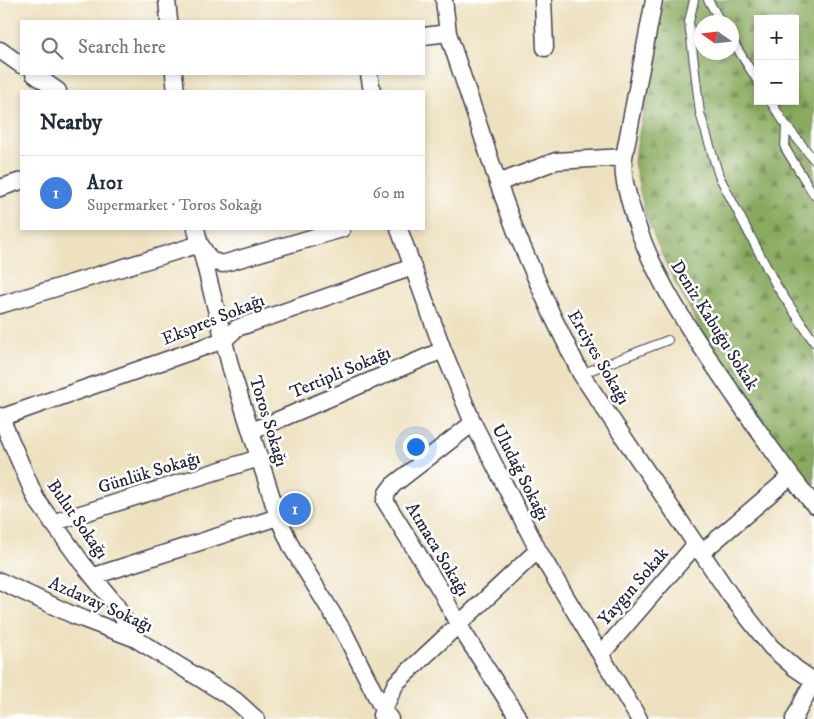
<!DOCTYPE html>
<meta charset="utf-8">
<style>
body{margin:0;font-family:"IM FELL DW Pica",serif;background:#f6f6f7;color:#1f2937}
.controls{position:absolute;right:15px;top:15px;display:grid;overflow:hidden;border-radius:0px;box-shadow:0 2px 8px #0003}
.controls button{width:45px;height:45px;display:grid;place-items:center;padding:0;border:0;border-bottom:1px solid #e0e1e3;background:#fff;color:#1f2937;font:25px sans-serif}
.compass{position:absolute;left:694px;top:15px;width:45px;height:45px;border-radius:50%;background:#fff;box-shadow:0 2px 8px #0003;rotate:284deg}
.you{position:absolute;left:415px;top:446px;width:18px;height:18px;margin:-12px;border:4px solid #fff;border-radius:50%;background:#1a73e8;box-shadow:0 0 0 8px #1a73e833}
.badge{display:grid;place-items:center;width:32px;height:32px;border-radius:50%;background:#111827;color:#fff;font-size:16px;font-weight:700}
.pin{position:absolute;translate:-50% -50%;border:2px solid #fff;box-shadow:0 1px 5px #0006}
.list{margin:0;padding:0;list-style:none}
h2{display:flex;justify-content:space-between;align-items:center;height:65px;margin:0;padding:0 20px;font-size:21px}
h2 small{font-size:16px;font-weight:400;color:#747a83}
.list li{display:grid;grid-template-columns:32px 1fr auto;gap:15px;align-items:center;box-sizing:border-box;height:75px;padding:0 20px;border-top:1px solid #e0e1e3}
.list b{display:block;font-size:19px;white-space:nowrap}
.list p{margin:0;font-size:16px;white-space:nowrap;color:#747a83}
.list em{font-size:16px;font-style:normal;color:#747a83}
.icon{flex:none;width:28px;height:28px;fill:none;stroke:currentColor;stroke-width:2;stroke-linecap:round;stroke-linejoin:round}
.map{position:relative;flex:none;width:814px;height:719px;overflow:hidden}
.search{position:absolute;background:#fff;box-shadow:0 2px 8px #0003;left:20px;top:20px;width:405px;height:55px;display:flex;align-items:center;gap:12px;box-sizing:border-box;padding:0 18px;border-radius:0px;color:#747a83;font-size:19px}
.panel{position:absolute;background:#fff;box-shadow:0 2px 8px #0003;left:20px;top:90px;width:405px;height:140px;border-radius:0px}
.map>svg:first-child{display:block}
.forest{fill:url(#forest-firs);stroke:#56664d;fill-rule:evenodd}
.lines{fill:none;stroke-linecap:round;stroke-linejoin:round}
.service-casing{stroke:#413f4f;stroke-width:10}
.minor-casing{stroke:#413f4f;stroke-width:19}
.service{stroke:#fff;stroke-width:8}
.minor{stroke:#fff;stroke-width:16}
.labels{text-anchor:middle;stroke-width:5;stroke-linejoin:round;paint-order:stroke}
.street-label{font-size:18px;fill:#22223b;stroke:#fff}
</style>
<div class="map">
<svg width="814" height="719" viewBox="0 0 814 719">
<defs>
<pattern id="forest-firs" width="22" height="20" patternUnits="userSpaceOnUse" patternTransform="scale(1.25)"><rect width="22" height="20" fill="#8aab5f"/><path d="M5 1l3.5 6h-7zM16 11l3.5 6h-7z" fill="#708b50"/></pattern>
</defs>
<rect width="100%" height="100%" fill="#fff"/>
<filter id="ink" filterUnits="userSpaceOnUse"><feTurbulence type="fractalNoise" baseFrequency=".02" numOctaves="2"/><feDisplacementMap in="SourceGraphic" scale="10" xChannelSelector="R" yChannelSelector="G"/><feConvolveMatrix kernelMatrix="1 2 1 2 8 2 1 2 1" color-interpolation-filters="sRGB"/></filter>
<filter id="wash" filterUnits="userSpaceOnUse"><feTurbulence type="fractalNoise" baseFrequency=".0096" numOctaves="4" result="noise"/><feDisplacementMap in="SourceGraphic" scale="20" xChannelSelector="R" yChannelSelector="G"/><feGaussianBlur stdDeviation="1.12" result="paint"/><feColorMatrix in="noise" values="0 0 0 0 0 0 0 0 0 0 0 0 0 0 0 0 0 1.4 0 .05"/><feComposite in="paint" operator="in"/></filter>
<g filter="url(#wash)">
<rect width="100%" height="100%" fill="#eee1c0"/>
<!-- forest -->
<path class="forest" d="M663,0H814V487L727,373L700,329L665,262L645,214L634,162ZM758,19H795V101H758ZM702,22H732V52H702Z"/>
</g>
<g filter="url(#ink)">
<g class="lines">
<defs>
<path id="service" d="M694,0L689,22L700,113L719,176L776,285L814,342
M708,0L721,22
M732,40L758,82
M770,101L786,125L814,160
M786,125L785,148L814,195
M581,374L668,340"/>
<path id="minor" d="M167,0L169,21
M444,0L448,33L498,183L516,232L552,315L581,374L730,595L771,647L795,668L814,681
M543,0L545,48
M654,0L624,157C622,176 626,188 631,206C650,275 693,336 734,395C759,432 785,470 814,505
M424,36L448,33
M0,50L21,65
M34,74L58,91
M174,74L176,91
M369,74L372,91
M498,183L556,161L624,157
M0,188L21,181
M196,229L231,369L278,517L292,548L345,634L383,710L390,719
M399,229L443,350L473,423L538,550L639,719
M0,305L200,244L210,260L222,264L342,229
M0,416L36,499L82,563L116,605L134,638
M0,418L224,340L237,328L413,267
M473,423L393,485L387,493L385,501L441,591L458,624L519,719
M252,431L443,350
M52,523L259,458
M701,553L791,476
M94,576L278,517
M0,581L73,615L134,638L235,700L256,719
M601,654L696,544
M381,715L396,683L538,550
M794,719L814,679"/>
</defs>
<!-- service casing -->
<use href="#service" class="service-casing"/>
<!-- minor casing -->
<use href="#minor" class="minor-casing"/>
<!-- service -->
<use href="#service" class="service"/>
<!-- minor -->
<use href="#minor" class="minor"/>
</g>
</g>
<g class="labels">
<!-- street labels -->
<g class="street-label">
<text transform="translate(213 319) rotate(-22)" y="6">Ekspres Sokağı</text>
<text transform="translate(715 325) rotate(58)" y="6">Deniz Kabuğu Sokak</text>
<text transform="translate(599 357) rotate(60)" y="6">Erciyes Sokağı</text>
<text transform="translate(340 372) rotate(-23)" y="6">Tertipli Sokağı</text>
<text transform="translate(269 421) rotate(73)" y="6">Toros Sokağı</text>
<text transform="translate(149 472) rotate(-17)" y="6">Günlük Sokağı</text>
<text transform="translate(521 472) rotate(63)" y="6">Uludağ Sokağı</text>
<text transform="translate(78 519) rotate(55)" y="6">Bulut Sokağı</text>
<text transform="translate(438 549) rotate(59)" y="6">Atmaca Sokağı</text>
<text transform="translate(633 586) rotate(-49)" y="6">Yaygın Sokak</text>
<text transform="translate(101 604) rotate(24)" y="6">Azdavay Sokağı</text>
</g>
</g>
</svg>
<div class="controls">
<button>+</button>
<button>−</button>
</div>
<svg class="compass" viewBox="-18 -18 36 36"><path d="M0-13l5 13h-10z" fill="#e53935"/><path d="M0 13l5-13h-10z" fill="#747a83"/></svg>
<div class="you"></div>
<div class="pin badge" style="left:295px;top:509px;background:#3f7fe0">1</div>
<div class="search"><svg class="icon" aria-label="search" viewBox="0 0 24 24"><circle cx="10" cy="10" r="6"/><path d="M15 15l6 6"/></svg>Search here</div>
<section class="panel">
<h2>Nearby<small></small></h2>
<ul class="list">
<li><span class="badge" style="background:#3f7fe0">1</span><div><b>A101</b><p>Supermarket · Toros Sokağı</p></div><em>60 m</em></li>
</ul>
</section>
</div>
